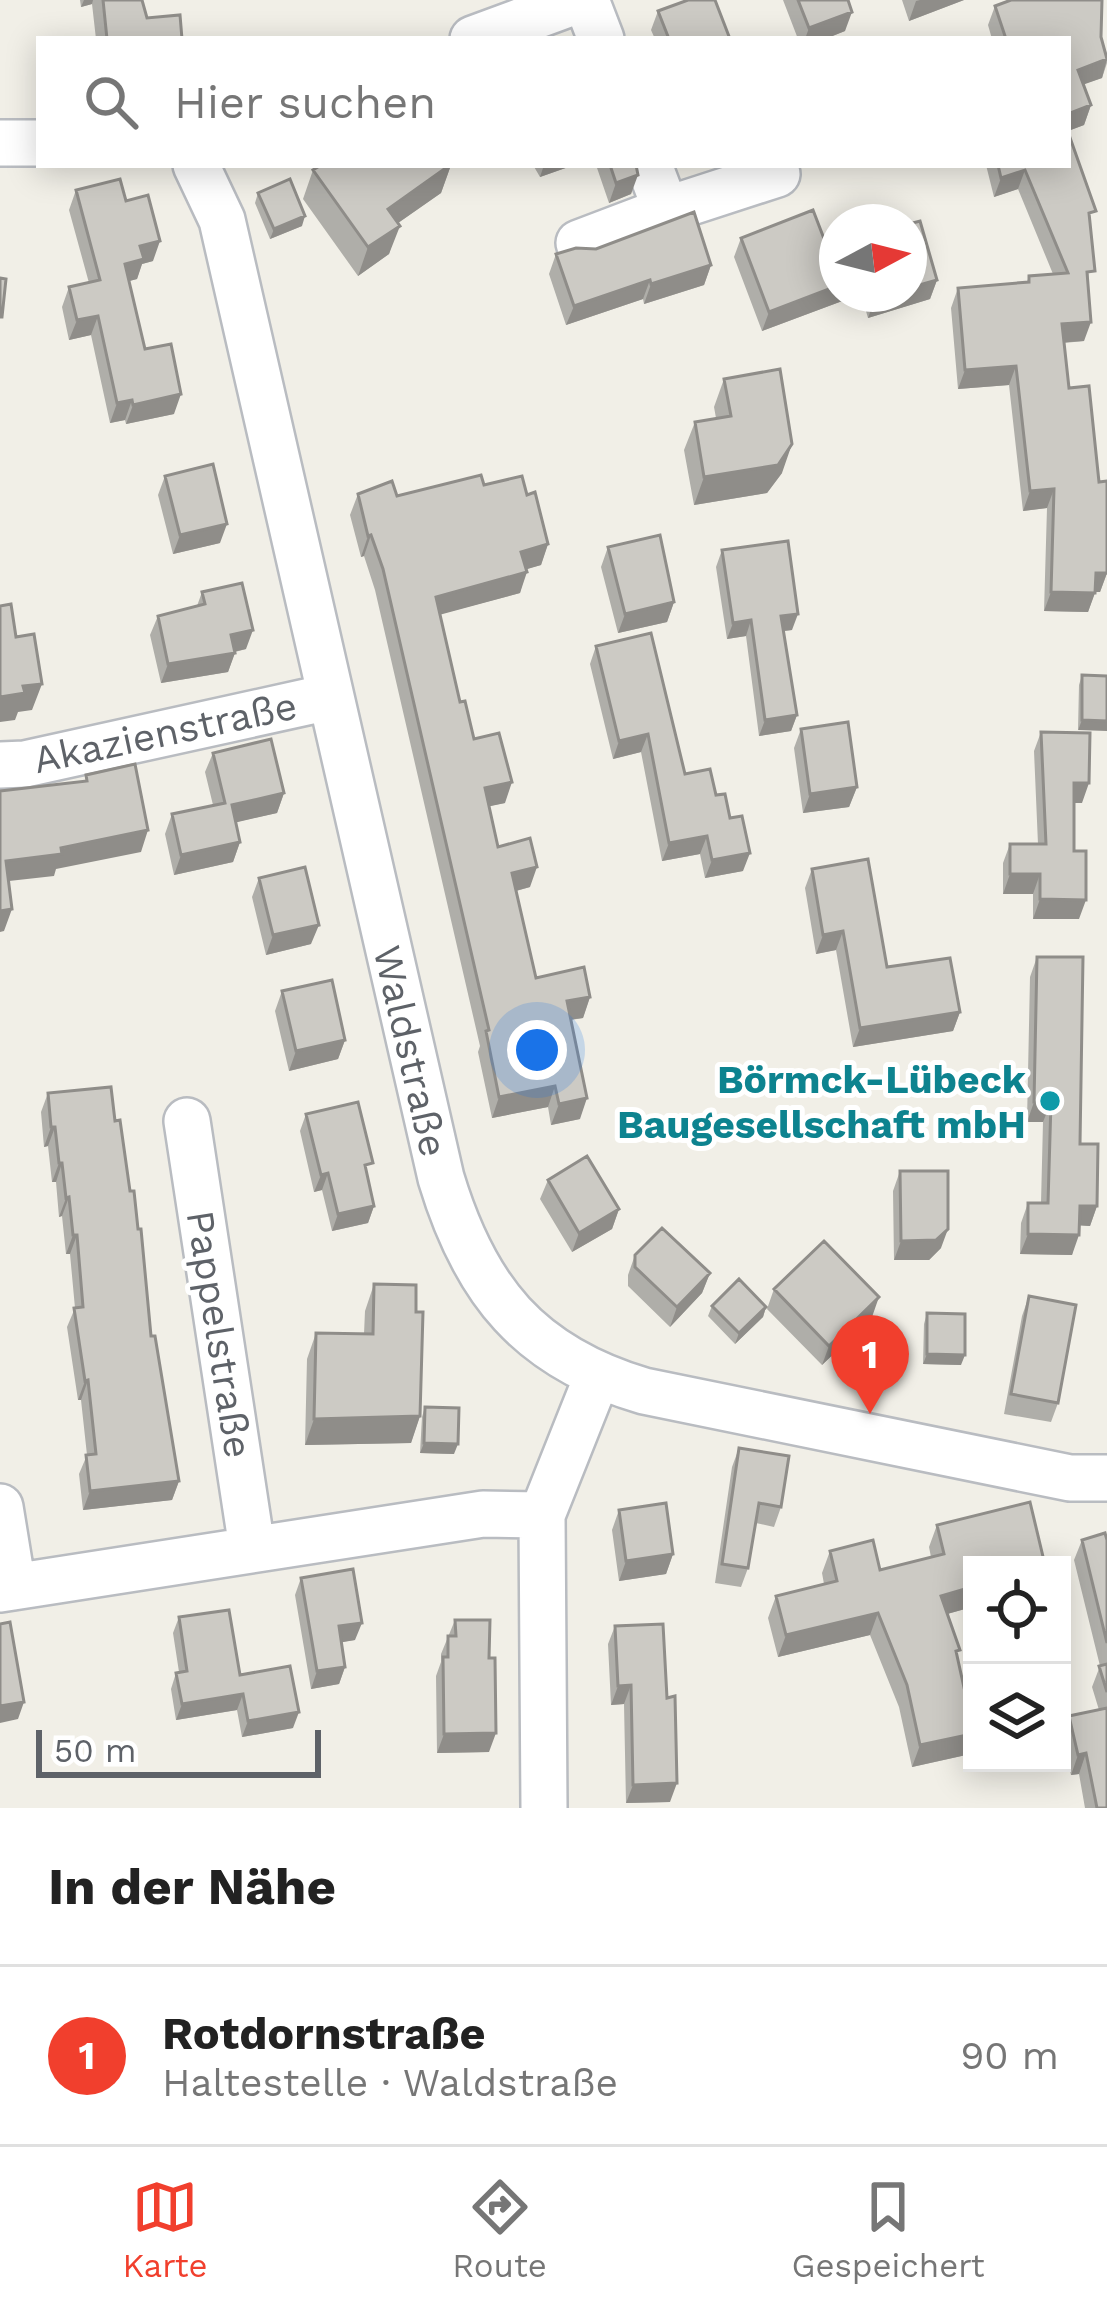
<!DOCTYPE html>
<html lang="de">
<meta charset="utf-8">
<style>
body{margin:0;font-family:"Work Sans",sans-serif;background:#f2f2f2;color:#222}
.controls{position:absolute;right:36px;bottom:36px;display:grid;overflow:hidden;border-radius:0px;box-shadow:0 6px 30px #0003}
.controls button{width:108px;height:108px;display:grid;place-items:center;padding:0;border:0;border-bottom:3px solid #e0e0e0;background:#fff;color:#222;font:60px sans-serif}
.compass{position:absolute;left:819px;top:204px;width:108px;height:108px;border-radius:50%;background:#fff;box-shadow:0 6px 30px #0003;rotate:83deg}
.scale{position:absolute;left:36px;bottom:30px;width:285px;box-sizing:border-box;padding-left:12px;border:6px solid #5e6268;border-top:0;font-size:33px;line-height:42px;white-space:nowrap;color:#5e6268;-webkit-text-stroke:9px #fff;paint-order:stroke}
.you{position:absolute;left:537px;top:1050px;width:42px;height:42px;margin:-30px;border:9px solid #fff;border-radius:50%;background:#1a73e8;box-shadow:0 0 0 18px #1a73e833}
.badge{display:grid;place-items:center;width:78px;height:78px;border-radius:50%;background:#f13f2d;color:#fff;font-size:39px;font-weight:700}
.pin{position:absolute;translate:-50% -99px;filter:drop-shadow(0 3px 6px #0008)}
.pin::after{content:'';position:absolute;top:63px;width:42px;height:36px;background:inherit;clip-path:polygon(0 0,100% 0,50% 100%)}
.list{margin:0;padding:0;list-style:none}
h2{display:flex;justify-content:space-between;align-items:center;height:156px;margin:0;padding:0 48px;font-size:51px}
h2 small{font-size:39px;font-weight:400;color:#767676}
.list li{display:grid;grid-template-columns:78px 1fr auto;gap:36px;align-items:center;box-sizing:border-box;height:180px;padding:0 48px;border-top:3px solid #e0e0e0}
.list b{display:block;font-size:45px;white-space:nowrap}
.list p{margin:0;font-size:39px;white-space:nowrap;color:#767676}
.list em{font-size:39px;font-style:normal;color:#767676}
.icon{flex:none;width:66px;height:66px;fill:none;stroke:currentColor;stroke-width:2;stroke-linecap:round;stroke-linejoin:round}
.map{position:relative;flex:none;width:1107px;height:1808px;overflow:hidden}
.search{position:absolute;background:#fff;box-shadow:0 6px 30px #0003;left:36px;right:36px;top:36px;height:132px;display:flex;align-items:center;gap:30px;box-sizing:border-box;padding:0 42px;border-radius:0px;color:#767676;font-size:45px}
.sheet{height:336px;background:#fff}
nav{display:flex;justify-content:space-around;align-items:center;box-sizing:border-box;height:168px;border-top:3px solid #e0e0e0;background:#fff;font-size:33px;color:#767676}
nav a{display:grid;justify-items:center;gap:6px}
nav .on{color:#f13f2d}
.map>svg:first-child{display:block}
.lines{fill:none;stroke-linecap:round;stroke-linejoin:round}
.minor-casing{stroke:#b9bcc1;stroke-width:50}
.minor{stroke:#fff;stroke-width:45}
.wall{fill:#afaea9}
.shaded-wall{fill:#8f8d89}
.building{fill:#cccac4;stroke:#8f8d89;stroke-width:3}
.culture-dot{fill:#0f9aa8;stroke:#fff;stroke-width:4.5}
.labels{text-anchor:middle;stroke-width:10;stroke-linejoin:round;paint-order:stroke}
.street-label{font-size:39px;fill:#5e6268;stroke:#fff}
.culture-label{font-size:39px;font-weight:bold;fill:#0d838f;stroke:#fff;text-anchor:end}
</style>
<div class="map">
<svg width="1107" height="1808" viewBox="0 0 1107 1808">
<rect width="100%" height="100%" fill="#f1efe7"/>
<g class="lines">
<defs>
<path id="minor" d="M586,0L601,39
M473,39L579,0
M0,143H39
M196,165L222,220L441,1178C475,1291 529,1357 644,1391L1070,1478H1107
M649,165L666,210L777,174
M579,243L666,210
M0,765L25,764L329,697
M187,1121L252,1548
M0,1507L13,1587
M0,1589L483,1514L542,1515
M544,1808L542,1515L597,1377"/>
</defs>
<!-- minor casing -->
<use href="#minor" class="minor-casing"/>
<!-- minor -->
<use href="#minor" class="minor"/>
</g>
<!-- wall -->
<path class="wall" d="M80,0H142L147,18L182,39H96L92,4L81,7Z
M783,0H848L845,31L825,39H798Z
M902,0H964L909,21Z
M1011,0H1102L1101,37L1107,54V63L1102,78L1083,84L1091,105L1084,125L1068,131V39H992L988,25L995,6Z
M658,11L730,39H655L651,30Z
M451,165L441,193L398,223L389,254L358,276L303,199L313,170Z
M533,165H574L540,177Z
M596,165H636L631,194L609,203Z
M986,165H1068L1090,226L1088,288L1084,341L1064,343L1069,388L1107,573L1100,592H1095L1088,612L1044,611L1047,508L1023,511L1009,385L958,389L951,308L958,288L1027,282L1029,276L1053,274L1018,189L994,197Z
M76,190L126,201L153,261L142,264L137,279L129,281L145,349L174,414L126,424L125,420L110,423L91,335L69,340L62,307L69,287L89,283L69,210Z
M258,193L302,226L270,239L255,203Z
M741,238L837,294H909L937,280L930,299L868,318L861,294L762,331L734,257Z
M556,254L711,265L704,285L644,304L643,299L566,325L549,274Z
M724,379L782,473L767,493L694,505L684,450L695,422L716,418L714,407Z
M165,476L220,543L173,554L158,495Z
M484,485L527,495L548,544L541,565L526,569L520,593L440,614L460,702L474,739L505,803L489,806L498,847L530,887L516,891L536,978L590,997L583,1018L571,1020L580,1119L551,1125L548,1107L492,1118L478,1052L480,1046L375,590L364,556L361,557L350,515L358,494L397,496Z
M608,547L674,602L667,622L618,633L601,567Z
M722,550L792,630L783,631L797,715L791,731L759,736L746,636L727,639L716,567Z
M202,592L246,649L235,652L228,672L161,683L150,635L158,616L197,606Z
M596,646L685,774L716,795L743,871L705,878L700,854L662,861L641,752L613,759L590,664Z
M1082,675L1107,676L1078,730L1079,685Z
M801,729L857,787L849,807L803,813L794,748Z
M1041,732L1082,803H1074V851L1079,919H1033V894H1003V863L1010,844H1038L1034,751Z
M213,753L284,793L277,813L236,822L240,842L233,862L174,875L165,834L172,814L213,805L205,772Z
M812,869L887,967L960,1012L953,1031L853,1047L836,950L816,954L805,888Z
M259,878L311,944L266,955L252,897Z
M1037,957L1080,1144L1097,1206L1090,1226L1079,1225L1072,1255L1020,1254L1021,1223L1028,1203H1041L1043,1122H1027L1030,977Z
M282,991L345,1040L338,1059L289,1071L275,1011Z
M48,1093L115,1121L151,1336L179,1481L172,1500L83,1510L79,1474L87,1455L81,1400H78L67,1327L75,1308L70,1254H66L62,1216L59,1217L56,1182H52L48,1146L44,1147L41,1112Z
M306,1114L368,1177L374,1206L368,1223L332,1231L322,1190L314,1192L300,1131Z
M900,1171L941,1248L929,1260H894L893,1191Z
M548,1180L619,1209L612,1229L572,1252L540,1199Z
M635,1255L710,1273L702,1293L670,1327L628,1286V1275Z
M374,1284L420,1416L411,1443L305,1445L307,1359L316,1333L364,1334L365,1311Z
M774,1289L872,1317L822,1365L767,1309Z
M1029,1296L1058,1403L1051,1422L1004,1414L1022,1316Z
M712,1306L766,1307L763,1317L735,1344L708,1316Z
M927,1313L961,1365L923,1364L924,1324Z
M425,1407L454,1454L420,1453L422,1417Z
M739,1448L781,1507L774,1527L756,1523L748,1568L741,1587L715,1583L732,1467Z
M619,1510L673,1554L666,1574L619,1581L612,1530Z
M937,1525L972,1565V1607L947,1614L972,1724V1739L966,1755L912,1767L899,1707L870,1635L778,1657L768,1618L776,1596L824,1584L822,1573L830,1551L880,1570L931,1557L929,1547Z
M1082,1540H1107V1808H1085L1079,1774L1071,1775L1062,1736L1069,1716L1099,1710L1092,1687L1100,1666L1074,1560Z
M301,1578L355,1640L341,1642L345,1667L339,1684L311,1689L295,1595Z
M179,1617L240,1675L293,1728L242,1737L237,1710L176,1720L171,1689L176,1673L179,1672L173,1633Z
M455,1620L489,1752L437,1753L436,1676L441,1662V1654Z
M615,1626L667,1698L670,1802L626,1803L624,1704L611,1705L608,1644Z"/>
<!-- shaded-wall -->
<path class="shaded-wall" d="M84,0H93L92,4L81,7Z
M920,0H964L909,21L916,1Z
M852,12L845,31L825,39H805L809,28Z
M1107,59L1102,78L1071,89L1078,70Z
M1091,105L1084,125L1068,131V114Z
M451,165L441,193L378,237L388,209Z
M544,165H574L540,177Z
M1025,170L1018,189L994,197L1001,178Z
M638,175L631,194L609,203L616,183Z
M305,216L302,226L270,239L274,229Z
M400,226L389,254L358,276L368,247Z
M160,241L153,261L142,264L137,279L118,284L125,264L140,246Z
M711,265L704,285L644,304L651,284Z
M650,280L643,299L566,325L574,306Z
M937,280L930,299L868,318L875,298L889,294H909V288Z
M837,286V294H861L762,331L769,312Z
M98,316L91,335L69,340L77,320Z
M1091,322L1084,341L1055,343L1062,324Z
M1016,366L1009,385L958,389L965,370Z
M181,394L174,414L126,424L133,405Z
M132,400L125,420L110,423L117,403Z
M792,444L782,473L767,493L694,505L704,477Z
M1054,489L1047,508L1023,511L1030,491Z
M227,524L220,543L173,554L180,535Z
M371,535L364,556L361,557L368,536Z
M548,544L541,565L514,573L521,552Z
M527,572L520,593L428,618L436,597Z
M1096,573H1107L1100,592H1089Z
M1051,592L1095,593L1088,612L1044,611Z
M674,602L667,622L618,633L625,614Z
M798,614L792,630L775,632L781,616Z
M751,620L746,636L727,639L733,623Z
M253,630L246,649L224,654L231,635Z
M235,653L228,672L161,683L168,664Z
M42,684L32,710L18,712L15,720L0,722V697L23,686Z
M797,715L791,731L759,736L765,720Z
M1082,720L1107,721V731L1078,730Z
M648,734L641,752L613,759L619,741Z
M512,782L505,803L477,809L485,788Z
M1074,783H1089L1082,803H1067Z
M857,787L849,807L803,813L810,794Z
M284,793L277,813L225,825L232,805Z
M148,830L141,852L56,869L54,876L0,882L6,861Z
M707,836L700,854L662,861L669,843Z
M240,842L233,862L174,875L181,855Z
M750,853L743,871L705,878L712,860Z
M537,867L530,887L504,894L512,873Z
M1010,874H1040L1033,894H1003Z
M1040,899L1086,900L1079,919H1033Z
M12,909L4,931L0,932V911Z
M319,925L311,944L266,955L273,935Z
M843,931L836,950L816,954L823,935Z
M590,997L583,1018L559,1021L567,1001Z
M960,1012L953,1031L853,1047L860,1028Z
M345,1040L338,1059L289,1071L296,1051Z
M555,1086L548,1107L492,1118L499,1097Z
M587,1098L580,1119L551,1125L559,1104Z
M1034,1102H1051L1043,1122H1027Z
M51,1127H55L48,1146L44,1147Z
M59,1163H62L56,1182H52Z
M328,1173L322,1190L314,1192L321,1175Z
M69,1197L62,1216L59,1217L66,1198Z
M374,1206L368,1223L332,1231L338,1214Z
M1080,1206H1097L1090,1226L1072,1225Z
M619,1209L612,1229L572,1252L579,1233Z
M948,1229L941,1248L929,1260H894L901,1241Z
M1028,1234L1079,1235L1072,1255L1020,1254Z
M73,1235H77L70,1254H66Z
M710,1273L702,1293L670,1327L677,1307Z
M879,1297L872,1317L822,1365L829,1346Z
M766,1307L763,1317L735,1344L739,1333Z
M927,1354L965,1355L961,1365L923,1364Z
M88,1380L81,1400H78L85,1381Z
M420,1416L411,1443L305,1445L314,1419Z
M424,1443L458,1444L454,1454L420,1453Z
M179,1481L172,1500L83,1510L90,1491Z
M673,1554L666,1574L619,1581L626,1561Z
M972,1587V1607L933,1618L941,1596Z
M878,1613L870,1635L778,1657L786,1635Z
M362,1623L355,1640L332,1644L339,1626Z
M345,1667L339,1684L311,1689L317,1671Z
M631,1685L624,1704L611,1705L618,1686Z
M243,1694L237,1710L176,1720L182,1704Z
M24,1702L18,1719L0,1723V1706Z
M299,1712L293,1728L242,1737L248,1721Z
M496,1733L489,1752L437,1753L444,1734Z
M972,1734L966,1755L912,1767L920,1745Z
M1086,1753L1079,1774L1071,1775L1078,1755Z
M677,1783L670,1802L626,1803L633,1785Z"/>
<!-- building -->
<path class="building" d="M103,0H142L147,18L180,15L182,39H107Z
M688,0H715L730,39H669L658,11Z
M798,0H848L852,12L809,28Z
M1011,0H1102L1101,37L1107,59L1078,70L1091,105L1068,114V39H1006L995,6Z
M1068,132L1096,211L1089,213L1095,271L1087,272L1091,322L1062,324L1069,388L1089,386L1099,482L1107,481V573H1096L1095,593L1051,592L1054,489L1030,491L1016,366L965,370L958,288L1029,282V276L1068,273L1025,170L1001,178L998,165H1068Z
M321,165H450L388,209L400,226L368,247L313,170Z
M610,165H636L638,175L616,183Z
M120,179L126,201L148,195L160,241L140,246L144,259L125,264L145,349L171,344L181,394L133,405L132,400L117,403L98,316L77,320L69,287L100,280L76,190Z
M290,179L305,216L274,229L258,193Z
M813,210L828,249L837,246V286L769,312L741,238Z
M694,212L711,265L651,284L650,280L574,306L556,254L576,248L596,249Z
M920,221L937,280L909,288V224Z
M0,278L6,279L2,317H0Z
M780,369L792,444L778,465L704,477L695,422L731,416L724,379Z
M213,464L227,524L180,535L165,476Z
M481,475L484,485L522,476L527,495L535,492L548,544L521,552L527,572L436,597L460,702L465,701L474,739L499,733L512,782L485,788L498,847L530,838L537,867L512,873L536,978L584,967L590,997L567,1001L587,1098L559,1104L555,1086L499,1097L486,1031L489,1030L383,569L371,535L368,536L358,494L392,481L397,496Z
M660,535L674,602L625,614L608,547Z
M788,541L798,614L781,616L797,715L765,720L751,620L733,623L722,550Z
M242,583L253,630L231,635L235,653L168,664L158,616L205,604L202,592Z
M11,604L16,637L34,634L42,684L23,686L25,693L0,697V606Z
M651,633L685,774L710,769L716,795L725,794L730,818L742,816L750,853L712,860L707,836L669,843L648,734L619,741L596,646Z
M1082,675L1107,676V721L1082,720Z
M848,722L857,787L810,794L801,729Z
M1041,732L1090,733L1089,783H1074V851H1086V900L1040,899V874H1010V844H1046Z
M271,739L284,793L232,805L240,842L181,855L172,814L225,803L213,753Z
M135,764L148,830L61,848L62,854L6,861L12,909L0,911V791L87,781L86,775Z
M868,859L887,967L950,958L960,1012L860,1028L843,931L823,935L812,869Z
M305,867L319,925L273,935L259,878Z
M1037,957H1083L1080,1144H1098L1097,1206H1080L1079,1235L1028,1234V1203H1048L1051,1102H1034Z
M332,980L345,1040L296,1051L282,991Z
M111,1087L115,1121L120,1120L130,1191H134L138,1229H141L151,1336H155L179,1481L90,1491L86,1455L96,1454L88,1380L85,1381L74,1308L83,1307L77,1235H73L69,1197L66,1198L62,1163H59L55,1127H51L48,1093Z
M358,1102L373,1163L365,1165L374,1206L338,1214L328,1173L321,1175L306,1114Z
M587,1156L619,1209L579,1233L548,1180Z
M900,1171H948V1229L936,1240L901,1241Z
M662,1228L710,1273L677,1307L635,1267V1255Z
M824,1241L879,1297L829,1346L774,1289Z
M739,1279L766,1307L739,1333L712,1306Z
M374,1284L416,1285V1312H423L420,1416L314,1419L316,1333L373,1334Z
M1029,1296L1076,1305L1058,1403L1011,1394Z
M927,1313L965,1314V1355L927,1354Z
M425,1407L459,1408L458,1444L424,1443Z
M739,1448L789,1456L781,1507L759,1503L748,1568L722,1564Z
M1030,1502L1045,1565H972V1587L941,1596L960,1650L956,1651L972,1724V1734L920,1745L907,1685L878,1613L786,1635L776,1596L837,1581L830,1551L873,1540L880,1570L944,1554L937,1525Z
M666,1503L673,1554L626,1561L619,1510Z
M1105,1533L1107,1540V1643L1082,1540Z
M353,1569L362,1623L339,1626L345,1667L317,1671L301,1578Z
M229,1610L240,1675L290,1666L299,1712L248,1721L243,1694L182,1704L176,1673L187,1671L179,1617Z
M455,1620H490L489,1658H495L496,1733L444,1734L443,1657H448V1636H456Z
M10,1622L24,1702L0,1706V1624Z
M663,1624L667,1698L675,1696L677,1783L633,1785L631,1685L618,1686L615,1626Z
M1107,1664V1692L1099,1666Z
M1107,1708V1808H1097L1086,1753L1078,1755L1069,1716Z"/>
<!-- markers -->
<circle class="culture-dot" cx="1050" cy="1101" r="12"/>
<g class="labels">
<!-- street labels -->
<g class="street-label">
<text transform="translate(165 732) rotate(-12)" y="14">Akazienstraße</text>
<text transform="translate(411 1051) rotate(77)" y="14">Waldstraße</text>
<text transform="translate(220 1334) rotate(81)" y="14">Pappelstraße</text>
</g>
<!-- culture labels -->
<g class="culture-label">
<text x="1026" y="1093">Börmck-Lübeck<tspan x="1026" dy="45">Baugesellschaft mbH</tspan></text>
</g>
</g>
</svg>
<div class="controls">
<button><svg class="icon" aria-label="locate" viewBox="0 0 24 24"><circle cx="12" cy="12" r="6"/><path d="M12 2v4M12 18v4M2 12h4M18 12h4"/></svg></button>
<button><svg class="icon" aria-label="layers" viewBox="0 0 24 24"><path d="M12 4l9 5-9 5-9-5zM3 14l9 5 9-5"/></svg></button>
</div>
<svg class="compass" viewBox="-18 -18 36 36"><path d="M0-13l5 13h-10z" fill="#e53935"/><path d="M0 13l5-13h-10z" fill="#767676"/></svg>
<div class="scale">50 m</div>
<div class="you"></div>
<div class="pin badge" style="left:870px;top:1414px">1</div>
<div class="search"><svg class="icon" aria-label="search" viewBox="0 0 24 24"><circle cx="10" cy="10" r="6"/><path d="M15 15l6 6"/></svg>Hier suchen</div>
</div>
<section class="sheet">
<h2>In der Nähe<small></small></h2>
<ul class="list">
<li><span class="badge">1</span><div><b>Rotdornstraße</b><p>Haltestelle · Waldstraße</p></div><em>90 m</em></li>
</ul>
</section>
<nav>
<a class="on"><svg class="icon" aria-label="map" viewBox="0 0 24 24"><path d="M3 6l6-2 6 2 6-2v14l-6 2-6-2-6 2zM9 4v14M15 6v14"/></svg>Karte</a>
<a><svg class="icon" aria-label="directions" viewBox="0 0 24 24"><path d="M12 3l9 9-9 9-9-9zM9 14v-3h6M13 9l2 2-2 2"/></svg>Route</a>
<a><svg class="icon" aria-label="saved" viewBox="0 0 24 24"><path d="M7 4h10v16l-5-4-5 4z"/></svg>Gespeichert</a>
</nav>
